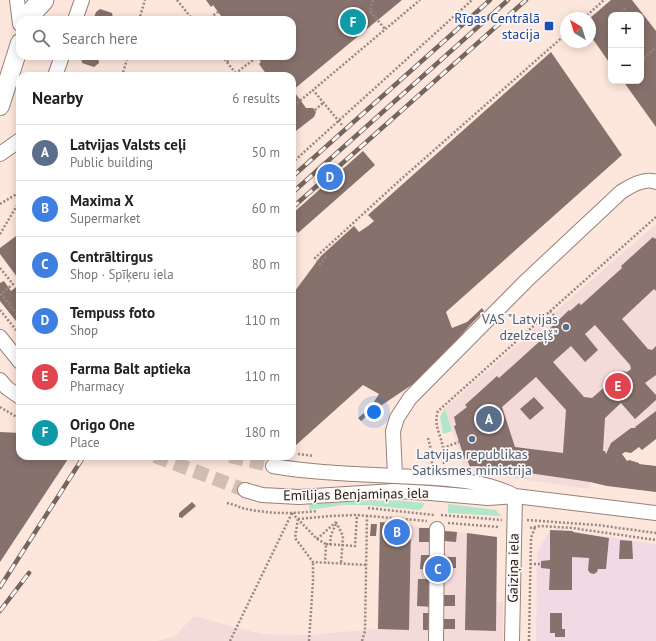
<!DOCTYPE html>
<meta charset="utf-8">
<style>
body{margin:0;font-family:"PT Sans",sans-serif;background:#f2f2f2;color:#222}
.controls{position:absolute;right:12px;top:12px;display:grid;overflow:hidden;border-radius:8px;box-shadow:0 2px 10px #0003}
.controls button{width:36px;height:36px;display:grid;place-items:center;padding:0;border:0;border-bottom:1px solid #e0e0e0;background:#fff;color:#222;font:20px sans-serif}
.compass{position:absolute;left:560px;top:12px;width:36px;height:36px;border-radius:50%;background:#fff;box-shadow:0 2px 10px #0003;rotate:322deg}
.you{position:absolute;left:374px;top:412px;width:14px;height:14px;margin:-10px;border:3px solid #fff;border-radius:50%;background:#1a73e8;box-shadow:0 0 0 6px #1a73e833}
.badge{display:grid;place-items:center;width:26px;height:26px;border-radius:50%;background:#1a73e8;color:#fff;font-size:13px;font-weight:700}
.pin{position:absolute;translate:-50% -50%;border:2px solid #fff;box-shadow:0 1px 4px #0006}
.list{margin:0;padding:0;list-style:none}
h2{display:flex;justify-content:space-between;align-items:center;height:52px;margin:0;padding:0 16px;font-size:17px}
h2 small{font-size:13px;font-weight:400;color:#767676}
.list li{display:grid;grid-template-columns:26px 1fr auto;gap:12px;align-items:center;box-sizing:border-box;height:56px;padding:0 16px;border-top:1px solid #e0e0e0}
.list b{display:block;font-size:15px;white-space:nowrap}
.list p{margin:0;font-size:13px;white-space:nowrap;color:#767676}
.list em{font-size:13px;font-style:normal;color:#767676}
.icon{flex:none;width:22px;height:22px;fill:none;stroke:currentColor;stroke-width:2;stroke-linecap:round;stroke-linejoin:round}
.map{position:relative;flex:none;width:656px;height:641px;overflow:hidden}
.search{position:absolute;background:#fff;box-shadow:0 2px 10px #0003;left:16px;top:16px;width:280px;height:44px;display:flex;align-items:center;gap:10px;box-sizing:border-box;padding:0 14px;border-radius:12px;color:#767676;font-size:15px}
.panel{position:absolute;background:#fff;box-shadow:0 2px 10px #0003;left:16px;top:72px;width:280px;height:388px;border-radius:12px}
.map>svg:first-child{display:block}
.commercial{fill:#f5dada}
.education{fill:#f2dae5}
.green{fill:#b1e6cb}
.pier{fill:#fde6db}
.building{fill:#87716c;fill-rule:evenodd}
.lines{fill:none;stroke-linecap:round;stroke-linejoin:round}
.minor-tunnel{stroke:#d1bdb4;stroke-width:14;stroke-dasharray:14 7;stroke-linecap:butt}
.minor-casing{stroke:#978278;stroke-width:16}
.major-casing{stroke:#978278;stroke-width:20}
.highway-casing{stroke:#978278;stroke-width:23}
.path{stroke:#998881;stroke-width:2.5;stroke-dasharray:2 2;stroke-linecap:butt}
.minor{stroke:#fff;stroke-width:14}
.major{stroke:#fff;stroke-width:18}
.highway{stroke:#fff;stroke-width:21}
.rail-casing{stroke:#74665f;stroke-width:4.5}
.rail{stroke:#fcf7f5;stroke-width:3;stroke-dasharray:9;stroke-linecap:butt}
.transit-dot{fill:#1a4fb4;stroke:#fcf7f5;stroke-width:1.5}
.service-dot{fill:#5c6f8a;stroke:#fcf7f5;stroke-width:1.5}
.labels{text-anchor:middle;stroke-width:3.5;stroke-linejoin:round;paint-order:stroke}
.transit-label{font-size:14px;fill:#164399;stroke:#fcf7f5;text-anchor:end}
.service-label{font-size:14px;fill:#4e5e75;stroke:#fcf7f5;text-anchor:end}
.street-label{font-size:14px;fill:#231b17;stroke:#fcf7f5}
</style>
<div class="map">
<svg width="656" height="641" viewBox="0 0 656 641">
<rect width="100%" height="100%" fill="#fde6db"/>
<!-- commercial -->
<path class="commercial" d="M656,224V421L592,465L589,489L465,471L445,408Z
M380,522L497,537L496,602H503V641H157L174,637L194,616L261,634L309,635L377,629Z"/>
<!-- education -->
<path class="education" d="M550,530L573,531V532L656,544V641H536L537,553Z"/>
<!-- green -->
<path class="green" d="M445,408L452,431L443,434L440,417Z
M394,500L424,503C424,506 423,508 419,510L365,505H343L309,510V504Z
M448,504L496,510L501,516L448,513Z"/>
<!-- pier -->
<path class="pier" d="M3,558L73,604L77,622L56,641H52L39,614L0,587V563Z"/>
<!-- building -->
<path class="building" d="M206,0H402L293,90L306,108H313L316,112L314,117L292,134V76H266L267,75L259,64L261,62L256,56H292V20H224L213,5L211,7Z
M611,0H632L656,31V127L623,81H641V15H611V65L590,35V18Z
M100,9L112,13L113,18L112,20H93L96,12Z
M551,52L622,155L446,312L452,328L467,322L482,308L484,311L470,325L428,374L373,411L361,421L358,418L370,408L379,394L363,385L295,446L292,445V295L321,256L354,226L359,232L368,226L374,221L368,215Z
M81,56H98L99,63L94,67L82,63Z
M363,151L375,165L298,233L292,225V214Z
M20,233V281L0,254V248Z
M653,237L655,239L656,238V291L654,289L622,319L648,349L652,350L656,346V375L645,383L656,395V400L635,419L621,403L605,418L603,451H605L606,454L611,443L631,428H636L635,427L656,411V439L642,450L639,447L631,453L625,452L622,454L627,461L629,460L639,463V464L656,466V492L607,486L590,482L529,473V476L486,471V468L473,466L470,467L467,459L465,460L454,426L456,425L454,417L467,407L465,405L497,376L499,378L540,341L539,339L569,310L570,311L579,303L581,305L622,268L621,266ZM595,325L630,365L631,369L627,372L623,371L592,398L584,397L553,362L571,346L585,362L598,350L585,334ZM536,377L566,410L563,453L515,447L502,407Z
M4,281L11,291L20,284V326L0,301V283Z
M534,397L544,408L530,420L520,409Z
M0,432L20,433V456H70L0,562Z
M192,502L196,506L183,517L182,518L179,517V513Z
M380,522L411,525L409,630L378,629Z
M371,524H377L376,536H370Z
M419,528H430V542H419Z
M550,530L573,531V532L609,538L606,569H598L597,572L594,574L590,573L588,570L589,558L572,557V590H549L550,569L541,568V561L550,560Z
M445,531L457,532L456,542L444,541Z
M467,533L497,537L496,631L465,630Z
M620,540L632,541L633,559H619Z
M421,555H431L430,570L420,569Z
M444,557H456V568H444Z
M418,579H432V607L417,606Z
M443,595H455V606H443Z
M423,613H431V630H423Z
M550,613H562V629H565V637H555V633H550Z
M443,619H455V629H443Z"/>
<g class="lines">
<!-- minor-tunnel -->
<path class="minor-tunnel" d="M155,456L245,490
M230,456L273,466"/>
<defs>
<path id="minor" d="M17,0L20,24
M75,20L82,0
M55,76L62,56
M0,154L20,140
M0,337L20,362
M0,380L7,388L20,397
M273,466C314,473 355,474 397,476C434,478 480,478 513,495
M395,476L393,431L397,418L410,398L526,281L621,192C630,186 645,177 656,182
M245,490L262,495L299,497L394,491L430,493L488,498L515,496L656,513
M436,641L437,529
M512,641L515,496"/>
<path id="major" d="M0,106L20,43"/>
<path id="highway" d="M32,12L43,0"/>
</defs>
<!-- minor casing -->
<use href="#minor" class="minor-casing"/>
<!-- major casing -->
<use href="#major" class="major-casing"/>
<!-- highway casing -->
<use href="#highway" class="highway-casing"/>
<!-- path -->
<path class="path" d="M177,0L193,20
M373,0L370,11L385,29
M618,15L626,8
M584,18L604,0
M139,20L145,0
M207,20L218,12
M610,23L611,22
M222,56L238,76
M641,61L654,49
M227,62L235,56
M122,76L128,56
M232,76L257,57
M297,103L313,90
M315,110L323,103
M342,125L313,90L420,0
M292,163L472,0
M0,204L20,192
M0,234L19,202L15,195
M326,257L320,264L315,258L399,181L566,34
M0,268L13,284L1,294L20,318
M0,310L20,335
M550,311L558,320
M0,407L20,419
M428,438L432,453V464
M443,448L459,442
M298,454L313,456
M444,464C444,459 444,453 443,448C441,435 433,424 438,411L656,217
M227,503C232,504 237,506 242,508C266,514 292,514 317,511
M368,508L434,515
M292,513L317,539L326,544L325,563
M441,515L502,520
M298,519L331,516L357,515L427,521
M298,519L295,538L313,562L367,565
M527,520L597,525L656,533
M336,522L343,536L341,564
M448,523L499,527
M530,528L540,526L572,528L656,540
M317,539L336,522
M326,544L355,546L357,515
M330,545L331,535L336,524
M530,564H541
M230,641L292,513
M309,641L313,581V562
M362,641L365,631L367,515
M529,641L531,538L535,527"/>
<!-- minor -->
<use href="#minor" class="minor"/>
<!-- major -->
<use href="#major" class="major"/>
<!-- highway -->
<use href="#highway" class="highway"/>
<defs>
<path id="rail" d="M292,177L490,0
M292,193L508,0
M292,208L526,0
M0,587L84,456
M0,611L29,573"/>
</defs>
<!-- rail casing -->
<use href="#rail" class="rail-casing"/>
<!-- rail -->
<use href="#rail" class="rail"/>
</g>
<!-- markers -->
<rect class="transit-dot" x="544" y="21" width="10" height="10" rx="2"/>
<g class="service-dot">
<circle cx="566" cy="327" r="4"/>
<circle cx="472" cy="439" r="4"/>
</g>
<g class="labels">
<!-- transit labels -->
<g class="transit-label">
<text x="540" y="23">Rīgas Centrālā<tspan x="540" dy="16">stacija</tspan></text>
</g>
<!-- service labels -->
<g class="service-label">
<text x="558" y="324">VAS "Latvijas<tspan x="558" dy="16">dzelzceļš"</tspan></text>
<text x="472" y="459" text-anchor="middle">Latvijas republikas<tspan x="472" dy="16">Satiksmes ministrija</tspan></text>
</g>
<!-- street labels -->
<g class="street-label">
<text transform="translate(356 494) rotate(-1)" y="5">Emīlijas Benjamiņas iela</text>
<text transform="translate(513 568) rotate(-89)" y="5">Gaiziņa iela</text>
</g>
</g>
</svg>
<div class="controls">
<button>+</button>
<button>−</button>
</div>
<svg class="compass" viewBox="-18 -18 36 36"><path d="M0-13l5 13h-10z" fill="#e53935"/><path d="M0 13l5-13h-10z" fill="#767676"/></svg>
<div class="you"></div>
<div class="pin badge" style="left:489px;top:419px;background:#5c6f8a">A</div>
<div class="pin badge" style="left:397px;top:532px;background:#3f7fe0">B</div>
<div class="pin badge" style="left:438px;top:569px;background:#3f7fe0">C</div>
<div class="pin badge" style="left:330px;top:177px;background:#3f7fe0">D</div>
<div class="pin badge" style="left:618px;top:386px;background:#e0444e">E</div>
<div class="pin badge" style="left:353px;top:22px;background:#0f9aa8">F</div>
<div class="search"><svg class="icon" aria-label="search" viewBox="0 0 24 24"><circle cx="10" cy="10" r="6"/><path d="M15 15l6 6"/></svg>Search here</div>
<section class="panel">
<h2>Nearby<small>6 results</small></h2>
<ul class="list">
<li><span class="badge" style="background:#5c6f8a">A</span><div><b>Latvijas Valsts ceļi</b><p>Public building</p></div><em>50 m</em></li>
<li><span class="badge" style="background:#3f7fe0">B</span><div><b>Maxima X</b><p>Supermarket</p></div><em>60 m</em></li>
<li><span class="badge" style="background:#3f7fe0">C</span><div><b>Centrāltirgus</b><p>Shop · Spīķeru iela</p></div><em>80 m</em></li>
<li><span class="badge" style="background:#3f7fe0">D</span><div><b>Tempuss foto</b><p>Shop</p></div><em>110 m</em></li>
<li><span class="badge" style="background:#e0444e">E</span><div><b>Farma Balt aptieka</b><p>Pharmacy</p></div><em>110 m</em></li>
<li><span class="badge" style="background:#0f9aa8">F</span><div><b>Origo One</b><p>Place</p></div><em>180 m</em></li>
</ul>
</section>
</div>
